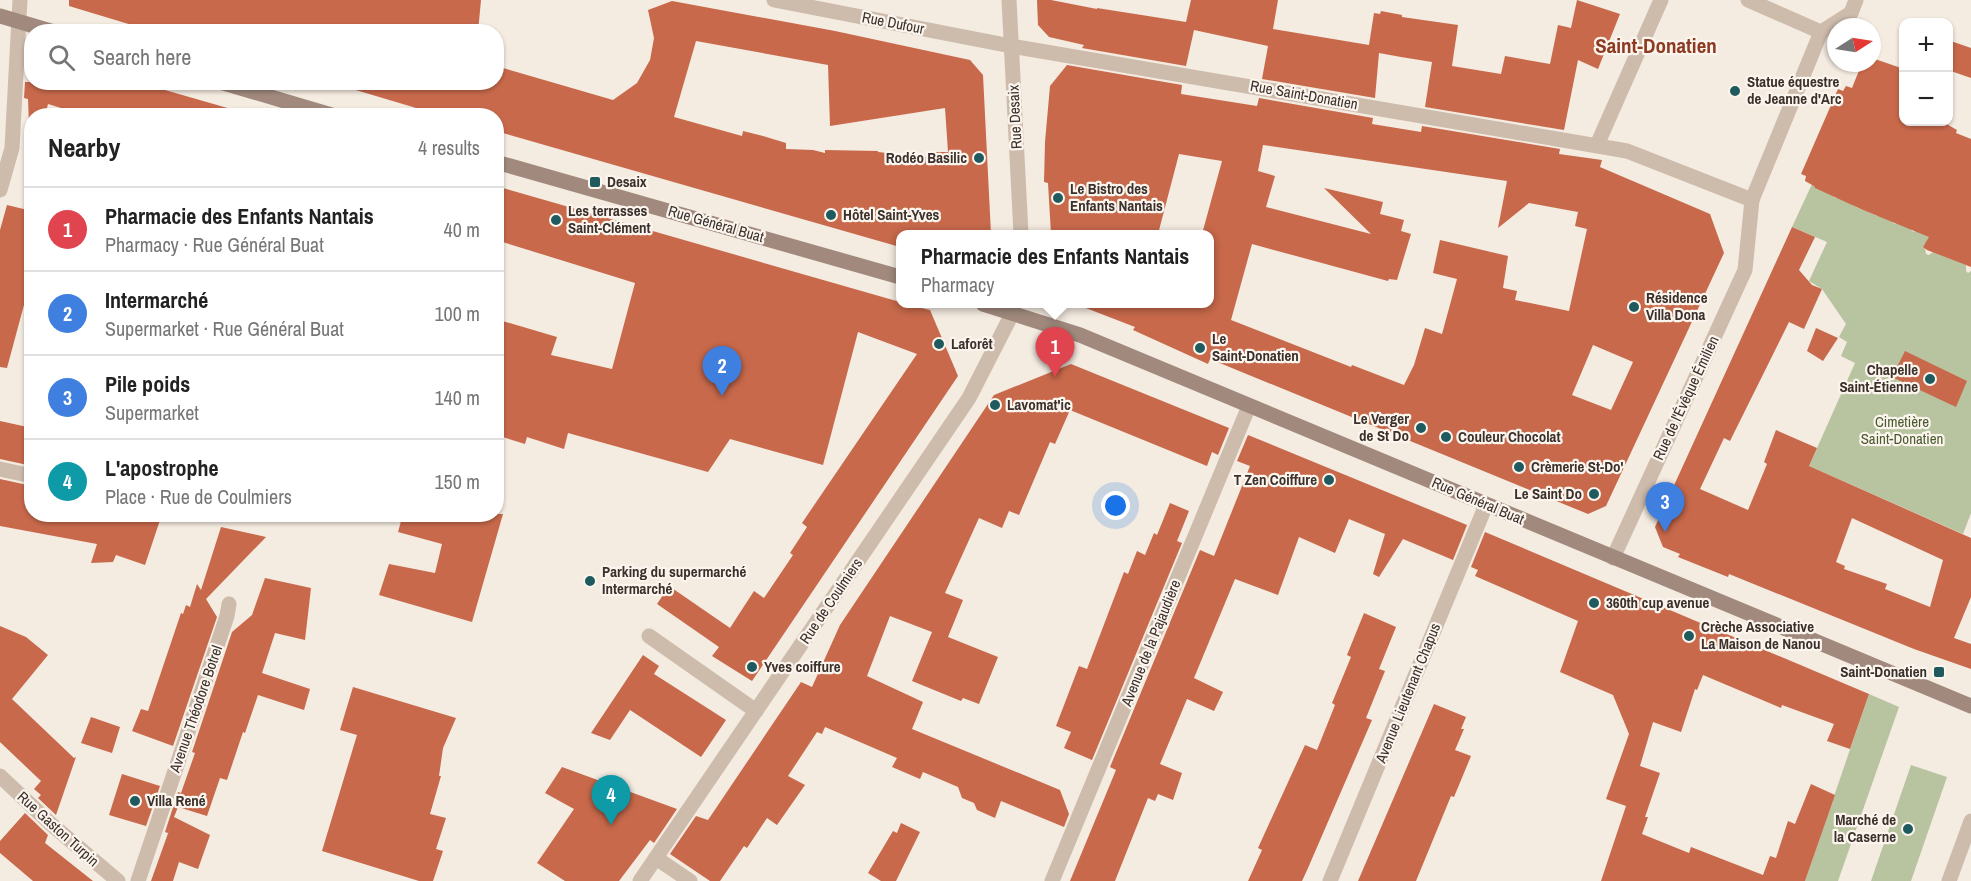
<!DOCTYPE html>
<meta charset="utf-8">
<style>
body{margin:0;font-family:"Archivo Narrow",sans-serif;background:#f2f2f2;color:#222}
.controls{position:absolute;right:18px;top:18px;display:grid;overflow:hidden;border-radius:12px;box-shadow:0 2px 4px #0004}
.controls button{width:54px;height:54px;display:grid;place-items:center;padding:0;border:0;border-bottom:2px solid #e0e0e0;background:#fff;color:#222;font:30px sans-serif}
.compass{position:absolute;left:1827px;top:18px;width:54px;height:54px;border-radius:50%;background:#fff;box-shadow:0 2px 4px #0004;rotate:78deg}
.you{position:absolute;left:1116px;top:506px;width:21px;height:21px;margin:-15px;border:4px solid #fff;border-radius:50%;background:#1a73e8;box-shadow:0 0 0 9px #1a73e833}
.badge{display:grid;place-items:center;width:39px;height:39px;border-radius:50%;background:#111827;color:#fff;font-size:20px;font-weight:700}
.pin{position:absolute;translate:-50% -50px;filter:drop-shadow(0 2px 3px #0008)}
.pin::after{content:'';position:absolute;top:32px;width:21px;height:18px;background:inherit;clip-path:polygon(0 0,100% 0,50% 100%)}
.popup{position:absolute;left:896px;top:230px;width:318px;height:78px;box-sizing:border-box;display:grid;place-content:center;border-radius:12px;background:#fff;filter:drop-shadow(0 2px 4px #0005);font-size:20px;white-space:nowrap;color:#767676}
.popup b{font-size:22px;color:#222}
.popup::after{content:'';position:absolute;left:50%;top:100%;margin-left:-12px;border:12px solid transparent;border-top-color:#fff}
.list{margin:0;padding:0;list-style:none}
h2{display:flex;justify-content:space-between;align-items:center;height:78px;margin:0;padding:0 24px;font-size:26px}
h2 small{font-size:20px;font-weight:400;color:#767676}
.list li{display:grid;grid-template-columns:39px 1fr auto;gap:18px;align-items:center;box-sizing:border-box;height:84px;padding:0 24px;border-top:2px solid #e0e0e0}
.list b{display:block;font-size:22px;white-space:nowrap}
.list p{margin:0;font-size:20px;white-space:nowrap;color:#767676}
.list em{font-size:20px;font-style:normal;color:#767676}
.icon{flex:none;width:33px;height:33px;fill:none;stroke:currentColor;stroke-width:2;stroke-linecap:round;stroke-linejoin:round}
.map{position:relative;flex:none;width:1971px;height:881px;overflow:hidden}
.search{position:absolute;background:#fff;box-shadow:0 2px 4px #0004;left:24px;top:24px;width:480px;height:66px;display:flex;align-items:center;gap:15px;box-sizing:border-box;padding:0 21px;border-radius:24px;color:#767676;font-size:22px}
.panel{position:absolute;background:#fff;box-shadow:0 2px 4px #0004;left:24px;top:108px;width:480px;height:414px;border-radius:24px}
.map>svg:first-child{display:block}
.green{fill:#b8c4a0}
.building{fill:#c8694b;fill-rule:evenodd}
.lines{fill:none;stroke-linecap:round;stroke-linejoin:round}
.pedestrian{stroke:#cdbbac;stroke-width:15}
.minor{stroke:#cdbbac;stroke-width:15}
.tertiary{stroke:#cdbbac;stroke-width:15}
.secondary{stroke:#a18a7d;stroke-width:15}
.poi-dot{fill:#1f5a5e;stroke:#fbf5ee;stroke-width:2}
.labels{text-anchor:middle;stroke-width:4.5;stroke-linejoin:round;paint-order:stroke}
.street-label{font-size:15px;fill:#3b302b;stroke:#fbf5ee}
.poi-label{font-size:15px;font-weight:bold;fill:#3b302b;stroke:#fbf5ee;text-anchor:start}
.park-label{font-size:15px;fill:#4a5a2e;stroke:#fbf5ee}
.district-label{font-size:21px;font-weight:bold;fill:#8c3b22;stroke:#fbf5ee}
</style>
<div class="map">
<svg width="1971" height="881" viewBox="0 0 1971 881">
<rect width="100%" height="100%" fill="#f4ebe1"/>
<!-- green -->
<path class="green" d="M1813,182L1815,188L1834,194V197L1836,198L1838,195L1854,202L1853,205L1856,207L1877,216L1878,213L1892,219V222L1895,224L1897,221L1912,227L1911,230L1914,232L1916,230L1934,236L1931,243L1923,246L1925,248L1926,254L1929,255L1933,252L1966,265V271L1968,273L1971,271V513L1963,534L1809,466L1855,363L1841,356L1847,342L1839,337L1846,324L1822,289L1809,281L1827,242L1792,227Z
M1869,694L1899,707L1838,881H1805Z
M1911,765L1947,777L1911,881H1871Z"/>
<!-- building -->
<path class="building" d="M69,0H481L478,32H155L69,6Z
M1037,0H1051L1097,9V8L1186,22L1191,0H1278L1273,29L1369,45L1374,13L1380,14L1381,11L1402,15V17L1458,25L1452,66L1501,74L1505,56L1550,64L1558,25L1571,28L1577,0L1620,14L1598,69L1578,60L1564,130L1425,107L1432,62L1401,57L1379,53L1375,98L1262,79L1268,46L1194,30L1186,66L1082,48L1084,45L1049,37L1038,25Z
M672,1L835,31L970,60L983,75L991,234H900V247L496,131V116H443L349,88L350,82H496V66L613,100L637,83L650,60L654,38L648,10ZM696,41L828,65L830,126L945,108L948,152H936V158L878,152V151L825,150V153L813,150L786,149V143L763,136L743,131L742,136L674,117Z
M1948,40L1971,48V78L1948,70Z
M1872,58L1904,69V122H1943L1957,130L1956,133L1971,139V267L1927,250L1923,247L1929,237L1863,210L1815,188L1814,186L1805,181L1806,176L1801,174L1838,89L1843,91L1846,86L1852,88L1862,63H1872Z
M1067,65L1182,85L1181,94L1257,106L1259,98L1373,118L1372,124L1421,132L1422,126L1560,149L1559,154L1602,160L1600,167L1710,214L1724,253L1606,506L1588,514L1210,359L1208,364L1133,330L1135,327L1078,305L1209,303V234H1202L1222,161L1179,154L1158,234H1051L1048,183L1044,182L1045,142L1050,86ZM1263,145L1507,181L1498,228L1529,203L1578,212L1575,226L1587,229L1569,311L1515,300L1517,291L1503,288L1508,256L1440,240L1433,273L1457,279L1442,334L1425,328L1414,365L1404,385L1352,365L1351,367L1231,320L1252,244L1388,281L1389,279L1397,280L1411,234L1401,231L1404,220L1380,214L1383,202L1324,188L1371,234L1266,207L1275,176L1258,171ZM1593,345L1633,362L1611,410L1572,395Z
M25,82H137L231,109L230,116H87L48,104L45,116H32V151H30L28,99L24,98Z
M496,186L900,302V303L930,310L958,376L752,681L712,656L719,647L657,604L669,586L730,628L754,591L764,598L793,555L790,553L807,527L802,523L917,354L858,332L823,465L730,439L708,472L568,433L564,449L527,437L525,444L496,435V319L557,337L551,355L612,369L635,283L496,240Z
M7,205L32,211V275L7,368L0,367V230Z
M1792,227L1815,237L1799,270L1812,285L1822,289L1804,329L1789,322L1730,441L1724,438L1700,489L1748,510L1767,464L1764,462L1776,430L1817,448L1809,466L1971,538V597L1954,638L1971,644V669L1914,649L1729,574L1728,577L1678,557L1680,554L1663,547L1655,527ZM1852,518L1943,560L1930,607L1885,589L1887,584L1844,569L1845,566L1836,562Z
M1816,328L1838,338L1823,361L1807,351Z
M1905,351L1967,381L1956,407L1892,377Z
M1071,364L1229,428L1218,455L1212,452L1207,466L1070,410L1055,444L1050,442L1019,515L1009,511L1002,528L979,518L945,593L963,600L948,637L998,657L979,704L963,698L961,701L912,681L932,632L890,616L867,676L923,702L912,729L1060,790L1069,814L1064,827L1001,801L995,818L977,810L974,803L962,798L958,787L923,772L920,779L892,767L897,758L825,727L822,734L817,732L788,776L805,785L777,825L767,818L747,848L744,846L720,881H710L670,854L696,816L708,820L801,682L812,687L840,625L994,395Z
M0,421L32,428V466L0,459Z
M1248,435L1467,525L1453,560L1403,539L1379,577L1373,574L1385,534L1349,519L1335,553L1299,537L1278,595L1235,579L1194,678L1223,692L1214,711L1187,699L1160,764L1182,773L1173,800L1158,794L1155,801L1148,798L1115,881H1070L1116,770L1110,767L1200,550L1214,556L1250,466L1237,461Z
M0,479L32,486V514H162L145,565L116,555L113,562L91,563L97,544L0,526Z
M1170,503L1189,511L1177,541L1182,543L1092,760L1064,748L1071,732L1056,726L1079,666L1087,669L1124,572L1128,574L1137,551L1145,555L1154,533L1157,535Z
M403,514H503L472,622L379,595L389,564L435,573L442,544L398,532Z
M221,527L266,537L206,599L217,617L173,746L132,731L141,709L148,711L181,613L183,614L186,605L190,607L197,584L201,590Z
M1485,532L1869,694L1850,749L1827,741L1834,724L1782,705L1781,708L1703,675L1697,690L1695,689L1681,732L1653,722L1640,766L1660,773L1645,817H1648L1642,834L1689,853L1691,847L1763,875L1770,856L1776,858L1788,821L1795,824L1811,784L1835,795L1805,881H1601L1626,806L1606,799L1629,734L1613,695L1560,672L1578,621L1475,576L1478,570L1471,567Z
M265,578L311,588L305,640L275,633L262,673L310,689L304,710L258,695L245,733L243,732L227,780L220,778L207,816L178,807L174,817L210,835L198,869L179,862L173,881H151L171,825L168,833L165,832L178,792L181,793L195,753L192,752L232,632L252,615Z
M1364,613L1396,627L1379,669L1385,671L1366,718L1372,720L1308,868L1302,881H1248L1262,850L1258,848L1305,745L1317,750L1335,705L1332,703L1351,657L1347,655Z
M0,626L26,637L48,655L12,699L74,758L76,757L56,815L38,798L41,795L34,789L41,781L0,742Z
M643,655L659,666L654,674L726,720L701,757L630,710L610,740L591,733Z
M353,687L456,718L443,748L439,776H441L430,814L446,818L436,849L443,851L433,881H419L322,851L357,735L340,730Z
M1434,704L1466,717L1461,729H1464L1455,750L1471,756L1454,797L1451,796L1416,881H1358Z
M91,717L120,727L112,753L81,743Z
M562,767L677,809L654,843L650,840L619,881H565L537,863L574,809L545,793Z
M122,774L160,786L146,826L109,815Z
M25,813L48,835L45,843L93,881H33L0,853V841Z
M901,823L920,832L896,881H881L868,873L893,831L897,833Z"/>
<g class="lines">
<!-- pedestrian -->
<path class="pedestrian" d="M1752,200L1821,32"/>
<!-- minor -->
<path class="minor" d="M774,0L1011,46L1627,151L1752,200L1745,270L1613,558
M1748,0L1821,32L1851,13L1856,0
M1597,145L1661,0
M0,190L12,148L20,0
M0,469L32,476
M649,636L756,711
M0,776L51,824L118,881
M656,858L690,881
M138,881L227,616L229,604
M1052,881L1249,406
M1330,881L1486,505
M1949,881L1971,821"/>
<!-- tertiary -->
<path class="tertiary" d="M1009,0L1021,234
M640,881L969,398L1012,314L1014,304"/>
<!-- secondary -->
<path class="secondary" d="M0,16L54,32
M220,82L335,116
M496,162L900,277
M983,304L1080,335L1971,706"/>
</g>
<!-- markers -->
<g class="poi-dot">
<circle cx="1735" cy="91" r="6"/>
<circle cx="979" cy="158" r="6"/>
<rect x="589" y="176" width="12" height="12" rx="3"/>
<circle cx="1058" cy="198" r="6"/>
<circle cx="831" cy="215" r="6"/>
<circle cx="556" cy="220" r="6"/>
<circle cx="1634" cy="307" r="6"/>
<circle cx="939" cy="344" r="6"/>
<circle cx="1200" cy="348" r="6"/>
<circle cx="1930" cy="379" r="6"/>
<circle cx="995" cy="405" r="6"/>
<circle cx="1421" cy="428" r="6"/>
<circle cx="1446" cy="437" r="6"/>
<circle cx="1519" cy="467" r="6"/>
<circle cx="1329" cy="480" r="6"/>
<circle cx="1594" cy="494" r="6"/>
<circle cx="590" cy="581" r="6"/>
<circle cx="1594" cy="603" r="6"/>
<circle cx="1689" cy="636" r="6"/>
<circle cx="752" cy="667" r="6"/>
<rect x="1933" y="666" width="12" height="12" rx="3"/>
<circle cx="135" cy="801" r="6"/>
<circle cx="1908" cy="829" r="6"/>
</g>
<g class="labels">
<!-- street labels -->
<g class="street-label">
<text transform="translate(893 23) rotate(11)" y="5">Rue Dufour</text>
<text transform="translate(1304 95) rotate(10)" y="5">Rue Saint-Donatien</text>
<text transform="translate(1015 117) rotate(-93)" y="5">Rue Desaix</text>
<text transform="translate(716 224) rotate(16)" y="5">Rue Général Buat</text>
<text transform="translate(1686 398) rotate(-65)" y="5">Rue de l'Évêque Émilien</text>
<text transform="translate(1478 501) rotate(23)" y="5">Rue Général Buat</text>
<text transform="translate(831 601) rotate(-56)" y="5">Rue de Coulmiers</text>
<text transform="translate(1151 643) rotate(-68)" y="5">Avenue de la Pajaudière</text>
<text transform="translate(1408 693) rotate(-68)" y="5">Avenue Lieutenant Chapus</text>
<text transform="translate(196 709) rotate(-71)" y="5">Avenue Théodore Botrel</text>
<text transform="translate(58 829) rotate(42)" y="5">Rue Gaston Turpin</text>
</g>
<!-- poi labels -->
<g class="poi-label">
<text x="1747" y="87">Statue équestre<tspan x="1747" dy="17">de Jeanne d'Arc</tspan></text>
<text x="967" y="163" text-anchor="end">Rodéo Basilic</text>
<text x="607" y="187">Desaix</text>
<text x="1070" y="194">Le Bistro des<tspan x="1070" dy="17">Enfants Nantais</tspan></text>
<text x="568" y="216">Les terrasses<tspan x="568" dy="17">Saint-Clément</tspan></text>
<text x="843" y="220">Hôtel Saint-Yves</text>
<text x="1646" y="303">Résidence<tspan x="1646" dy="17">Villa Dona</tspan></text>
<text x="1212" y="344">Le<tspan x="1212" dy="17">Saint-Donatien</tspan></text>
<text x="951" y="349">Laforêt</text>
<text x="1918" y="375" text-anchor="end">Chapelle<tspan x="1918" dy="17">Saint-Étienne</tspan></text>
<text x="1007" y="410">Lavomat'ic</text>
<text x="1409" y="424" text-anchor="end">Le Verger<tspan x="1409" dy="17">de St Do</tspan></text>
<text x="1458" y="442">Couleur Chocolat</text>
<text x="1531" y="472">Crèmerie St-Do'</text>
<text x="1317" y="485" text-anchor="end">T Zen Coiffure</text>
<text x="1582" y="499" text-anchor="end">Le Saint Do</text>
<text x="602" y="577">Parking du supermarché<tspan x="602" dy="17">Intermarché</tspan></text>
<text x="1606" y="608">360th cup avenue</text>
<text x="1701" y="632">Crèche Associative<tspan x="1701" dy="17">La Maison de Nanou</tspan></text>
<text x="764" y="672">Yves coiffure</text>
<text x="1927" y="677" text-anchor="end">Saint-Donatien</text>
<text x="147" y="806">Villa René</text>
<text x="1896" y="825" text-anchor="end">Marché de<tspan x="1896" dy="17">la Caserne</tspan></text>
</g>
<!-- park labels -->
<g class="park-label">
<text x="1902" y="427">Cimetière<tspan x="1902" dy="17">Saint-Donatien</tspan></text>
</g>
<!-- district labels -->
<g class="district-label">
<text x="1656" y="53">Saint-Donatien</text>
</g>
</g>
</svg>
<div class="controls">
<button>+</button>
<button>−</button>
</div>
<svg class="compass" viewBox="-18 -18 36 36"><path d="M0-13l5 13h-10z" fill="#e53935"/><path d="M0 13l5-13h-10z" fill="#767676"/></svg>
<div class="you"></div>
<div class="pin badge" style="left:1055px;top:377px;background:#e0444e">1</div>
<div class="popup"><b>Pharmacie des Enfants Nantais</b>Pharmacy</div>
<div class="pin badge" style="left:722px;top:396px;background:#3f7fe0">2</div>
<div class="pin badge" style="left:1665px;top:532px;background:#3f7fe0">3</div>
<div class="pin badge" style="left:611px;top:825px;background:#0f9aa8">4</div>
<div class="search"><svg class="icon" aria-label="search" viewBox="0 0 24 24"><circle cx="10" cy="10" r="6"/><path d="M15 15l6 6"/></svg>Search here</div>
<section class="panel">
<h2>Nearby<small>4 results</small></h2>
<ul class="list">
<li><span class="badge" style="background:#e0444e">1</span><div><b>Pharmacie des Enfants Nantais</b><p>Pharmacy · Rue Général Buat</p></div><em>40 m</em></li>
<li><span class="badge" style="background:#3f7fe0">2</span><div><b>Intermarché</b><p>Supermarket · Rue Général Buat</p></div><em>100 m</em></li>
<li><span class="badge" style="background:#3f7fe0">3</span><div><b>Pile poids</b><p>Supermarket</p></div><em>140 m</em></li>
<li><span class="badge" style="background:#0f9aa8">4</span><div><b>L'apostrophe</b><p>Place · Rue de Coulmiers</p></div><em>150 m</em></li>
</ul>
</section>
</div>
